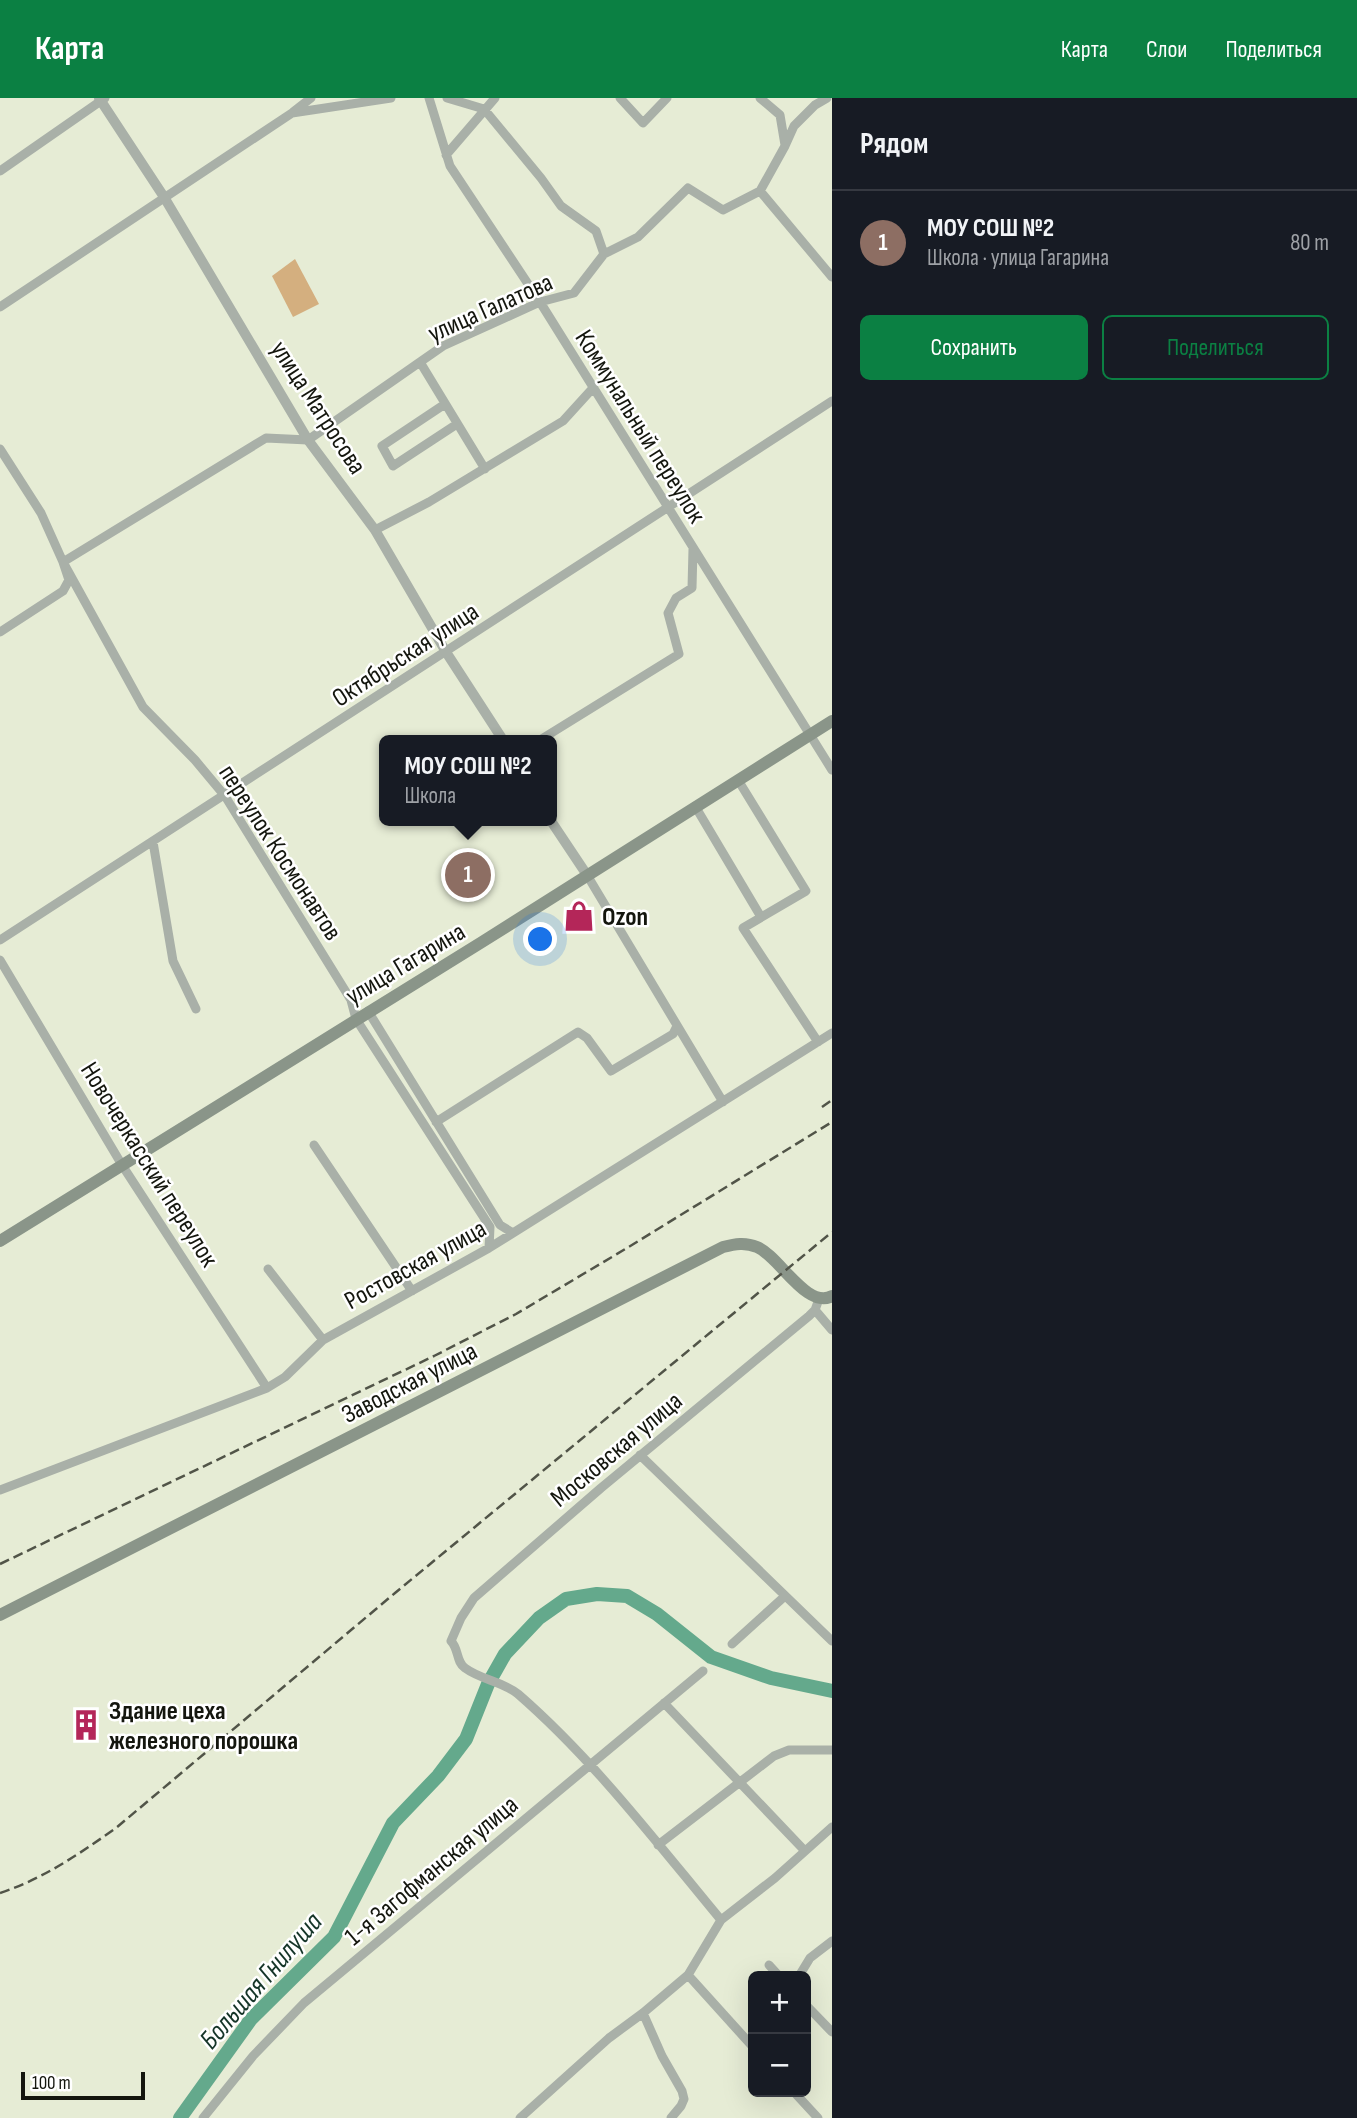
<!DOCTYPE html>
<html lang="ru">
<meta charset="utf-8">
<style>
body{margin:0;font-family:"Sofia Sans Condensed",sans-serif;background:#20242c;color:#f1f3f6}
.controls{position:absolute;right:21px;bottom:21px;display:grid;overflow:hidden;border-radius:10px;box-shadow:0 7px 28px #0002}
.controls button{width:63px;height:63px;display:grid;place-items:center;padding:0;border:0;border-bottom:2px solid #363941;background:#171b24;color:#f1f3f6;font:35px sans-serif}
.scale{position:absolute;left:21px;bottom:18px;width:124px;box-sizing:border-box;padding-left:7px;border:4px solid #14160e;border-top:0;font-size:19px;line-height:24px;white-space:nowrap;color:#14160e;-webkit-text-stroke:5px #fff;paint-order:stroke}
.you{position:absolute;left:541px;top:842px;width:24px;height:24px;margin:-18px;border:5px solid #fff;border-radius:50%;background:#1a73e8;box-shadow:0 0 0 10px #1a73e833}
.badge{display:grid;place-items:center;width:46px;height:46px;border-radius:50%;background:#0b8043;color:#fff;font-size:23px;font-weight:700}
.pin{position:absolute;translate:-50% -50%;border:4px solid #fff;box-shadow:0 2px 7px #0006}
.popup{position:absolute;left:379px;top:637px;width:178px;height:91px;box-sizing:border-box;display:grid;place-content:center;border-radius:10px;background:#171b24;filter:drop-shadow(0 2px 5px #0005);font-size:23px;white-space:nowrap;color:#9ea1a6}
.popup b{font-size:26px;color:#f1f3f6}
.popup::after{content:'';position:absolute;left:50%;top:100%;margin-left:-14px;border:14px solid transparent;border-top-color:#171b24}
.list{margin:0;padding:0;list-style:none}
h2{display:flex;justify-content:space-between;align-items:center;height:91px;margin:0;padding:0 28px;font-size:30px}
h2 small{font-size:23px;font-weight:400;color:#9ea1a6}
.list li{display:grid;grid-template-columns:46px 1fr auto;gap:21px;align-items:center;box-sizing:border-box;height:105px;padding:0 28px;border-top:2px solid #363941}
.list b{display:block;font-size:26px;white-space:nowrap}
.list p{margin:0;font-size:23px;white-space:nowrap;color:#9ea1a6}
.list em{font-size:23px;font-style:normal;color:#9ea1a6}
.actions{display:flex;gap:14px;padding:21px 28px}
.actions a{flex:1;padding:16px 0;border:2px solid #0b8043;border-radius:10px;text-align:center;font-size:24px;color:#0b8043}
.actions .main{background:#0b8043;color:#fff}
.map{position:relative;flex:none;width:832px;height:2020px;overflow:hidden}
header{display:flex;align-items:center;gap:42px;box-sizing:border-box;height:98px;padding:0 35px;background:#0b8043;color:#fff}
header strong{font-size:33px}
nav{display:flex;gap:38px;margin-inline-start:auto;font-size:24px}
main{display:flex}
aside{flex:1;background:#171b24}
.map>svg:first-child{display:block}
.green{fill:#d4af7f}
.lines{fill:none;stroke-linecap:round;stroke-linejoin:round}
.river{stroke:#64a98c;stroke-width:14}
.minor{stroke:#a9b0a8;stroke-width:9}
.tertiary{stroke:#a9b0a8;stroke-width:10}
.secondary{stroke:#8a9589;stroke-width:12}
.rail{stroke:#515448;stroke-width:2.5;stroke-dasharray:10 5;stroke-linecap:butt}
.labels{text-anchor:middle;stroke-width:5;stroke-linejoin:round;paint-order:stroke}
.street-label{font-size:26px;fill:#14160e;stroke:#fff}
.poi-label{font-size:26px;font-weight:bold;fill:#14160e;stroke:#fff;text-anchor:start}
.water-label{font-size:28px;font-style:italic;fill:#153528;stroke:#fff}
</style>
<header>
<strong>Карта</strong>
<nav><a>Карта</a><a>Слои</a><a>Поделиться</a></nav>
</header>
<main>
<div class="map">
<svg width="832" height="2020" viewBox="0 0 832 2020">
<rect width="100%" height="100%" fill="#e6ecd5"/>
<!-- green -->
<path class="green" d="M295,161L319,206L293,219L272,178Z"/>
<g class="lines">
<!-- river -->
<path class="river" d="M180,2020L251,1921L334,1839L393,1725L438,1678L466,1641L488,1586L505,1556L539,1520L566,1501L597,1496L627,1498L657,1516L711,1559L771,1580L832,1593"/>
<!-- minor -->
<path class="minor" d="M429,0L450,68L540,204L832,672
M447,0L484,11L541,80L561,108L596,133L604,156
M620,0L643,25L667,0
M760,0L780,17L785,47
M293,14L311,0
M446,57L495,0
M0,73L105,0
M760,93L832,179
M0,209L292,15L391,0
M420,264L485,371
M445,306L382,348L393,368L457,326
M0,351L41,415L63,464L143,609L195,662L225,698L351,902L356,921L490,1129L489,1150
M375,432L429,404L563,323L593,290
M0,534L63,493L69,482L63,464L266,340L308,342L443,248L540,204L574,195L604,156L638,139L688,90L723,112L760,93L785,48L794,28L815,7L827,0
M540,642L679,556L668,515L676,500L692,490L693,451
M738,682L806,793L743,830L818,944
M695,708L761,819
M153,744L173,863L196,911
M587,777L723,1004
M0,842L832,303
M0,862L122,1067L267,1290
M368,913L500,1127L513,1135
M436,1024L578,934L587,940L611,973L673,936L677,928
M314,1047L412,1193
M268,1171L323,1242
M815,1212L832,1232
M640,1357L832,1543
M0,1392L267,1290L285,1279L323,1242L489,1150L832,935
M732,1546L785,1498
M664,1605L805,1753
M658,1747L774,1658L789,1652H832
M721,1822C657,1745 594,1662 518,1596C502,1583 481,1582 465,1570C456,1564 459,1551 451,1543L461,1520L474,1500L601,1390L809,1218L815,1212L819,1201
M769,1867L779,1878
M688,1877L753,1949
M799,1878L810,1860L832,1843
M806,1907L832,1934
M643,1915L662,1958L682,1993L684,2001L681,2008L671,2020
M794,1994L818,2020
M203,2020L253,1958L304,1905L703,1573
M520,2020L609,1940L643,1915L688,1877L721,1822L775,1780L832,1729"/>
<!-- tertiary -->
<path class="tertiary" d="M99,0L164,99L308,342L375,432L446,554L503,642
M551,723L587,777"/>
<!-- secondary -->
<path class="secondary" d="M0,1143L482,844L832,623
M0,1517L723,1149C735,1146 745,1144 757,1149C779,1158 807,1212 832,1198"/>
<!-- rail -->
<path class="rail" d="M822,1009L832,1002
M0,1466L434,1258L516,1216L627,1150L832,1024
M0,1795C43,1781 79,1756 116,1730L395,1495L832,1134"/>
</g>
<!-- icons -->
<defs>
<symbol id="shop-bare" viewBox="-9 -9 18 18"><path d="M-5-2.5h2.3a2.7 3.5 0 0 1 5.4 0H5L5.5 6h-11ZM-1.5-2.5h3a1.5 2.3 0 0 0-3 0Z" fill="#b42659" stroke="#fff" stroke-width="2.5" paint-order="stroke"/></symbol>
<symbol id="building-bare" viewBox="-9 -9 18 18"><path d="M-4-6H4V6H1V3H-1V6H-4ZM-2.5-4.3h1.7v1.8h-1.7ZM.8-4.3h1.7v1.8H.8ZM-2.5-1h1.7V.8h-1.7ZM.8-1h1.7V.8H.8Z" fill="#b42659" stroke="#fff" stroke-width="2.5" paint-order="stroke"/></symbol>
</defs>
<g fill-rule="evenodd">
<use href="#shop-bare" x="557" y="796" width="44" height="44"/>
<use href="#building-bare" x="64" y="1605" width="44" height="44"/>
</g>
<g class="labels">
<!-- street labels -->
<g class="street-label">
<text transform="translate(490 209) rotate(-24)" y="9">улица Галатова</text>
<text transform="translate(319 309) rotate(57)" y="9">улица Матросова</text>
<text transform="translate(641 328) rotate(58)" y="9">Коммунальный переулок</text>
<text transform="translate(405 556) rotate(-33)" y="9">Октябрьская улица</text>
<text transform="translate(281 754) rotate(57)" y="9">переулок Космонавтов</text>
<text transform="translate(405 865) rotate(-31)" y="9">улица Гагарина</text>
<text transform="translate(150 1066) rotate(58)" y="9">Новочеркасский переулок</text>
<text transform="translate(415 1166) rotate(-29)" y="9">Ростовская улица</text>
<text transform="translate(409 1284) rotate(-27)" y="9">Заводская улица</text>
<text transform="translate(616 1351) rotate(-40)" y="9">Московская улица</text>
<text transform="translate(431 1772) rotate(-40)" y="9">1-я Загофманская улица</text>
</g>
<!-- poi labels -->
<g class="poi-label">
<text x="602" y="827">Ozon</text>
<text x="109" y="1621">Здание цеха<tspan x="109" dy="30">железного порошка</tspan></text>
</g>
<!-- water labels -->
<g class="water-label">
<text transform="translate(260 1882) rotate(-49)" y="10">Большая Гнилуша</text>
</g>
</g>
</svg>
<div class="controls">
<button>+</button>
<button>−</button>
</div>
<div class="scale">100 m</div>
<div class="you"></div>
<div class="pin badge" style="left:468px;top:777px;background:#8d6e63">1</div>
<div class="popup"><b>МОУ СОШ №2</b>Школа</div>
</div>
<aside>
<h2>Рядом<small></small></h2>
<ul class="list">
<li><span class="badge" style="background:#8d6e63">1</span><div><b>МОУ СОШ №2</b><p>Школа · улица Гагарина</p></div><em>80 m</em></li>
</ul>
<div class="actions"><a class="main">Сохранить</a><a>Поделиться</a></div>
</aside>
</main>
